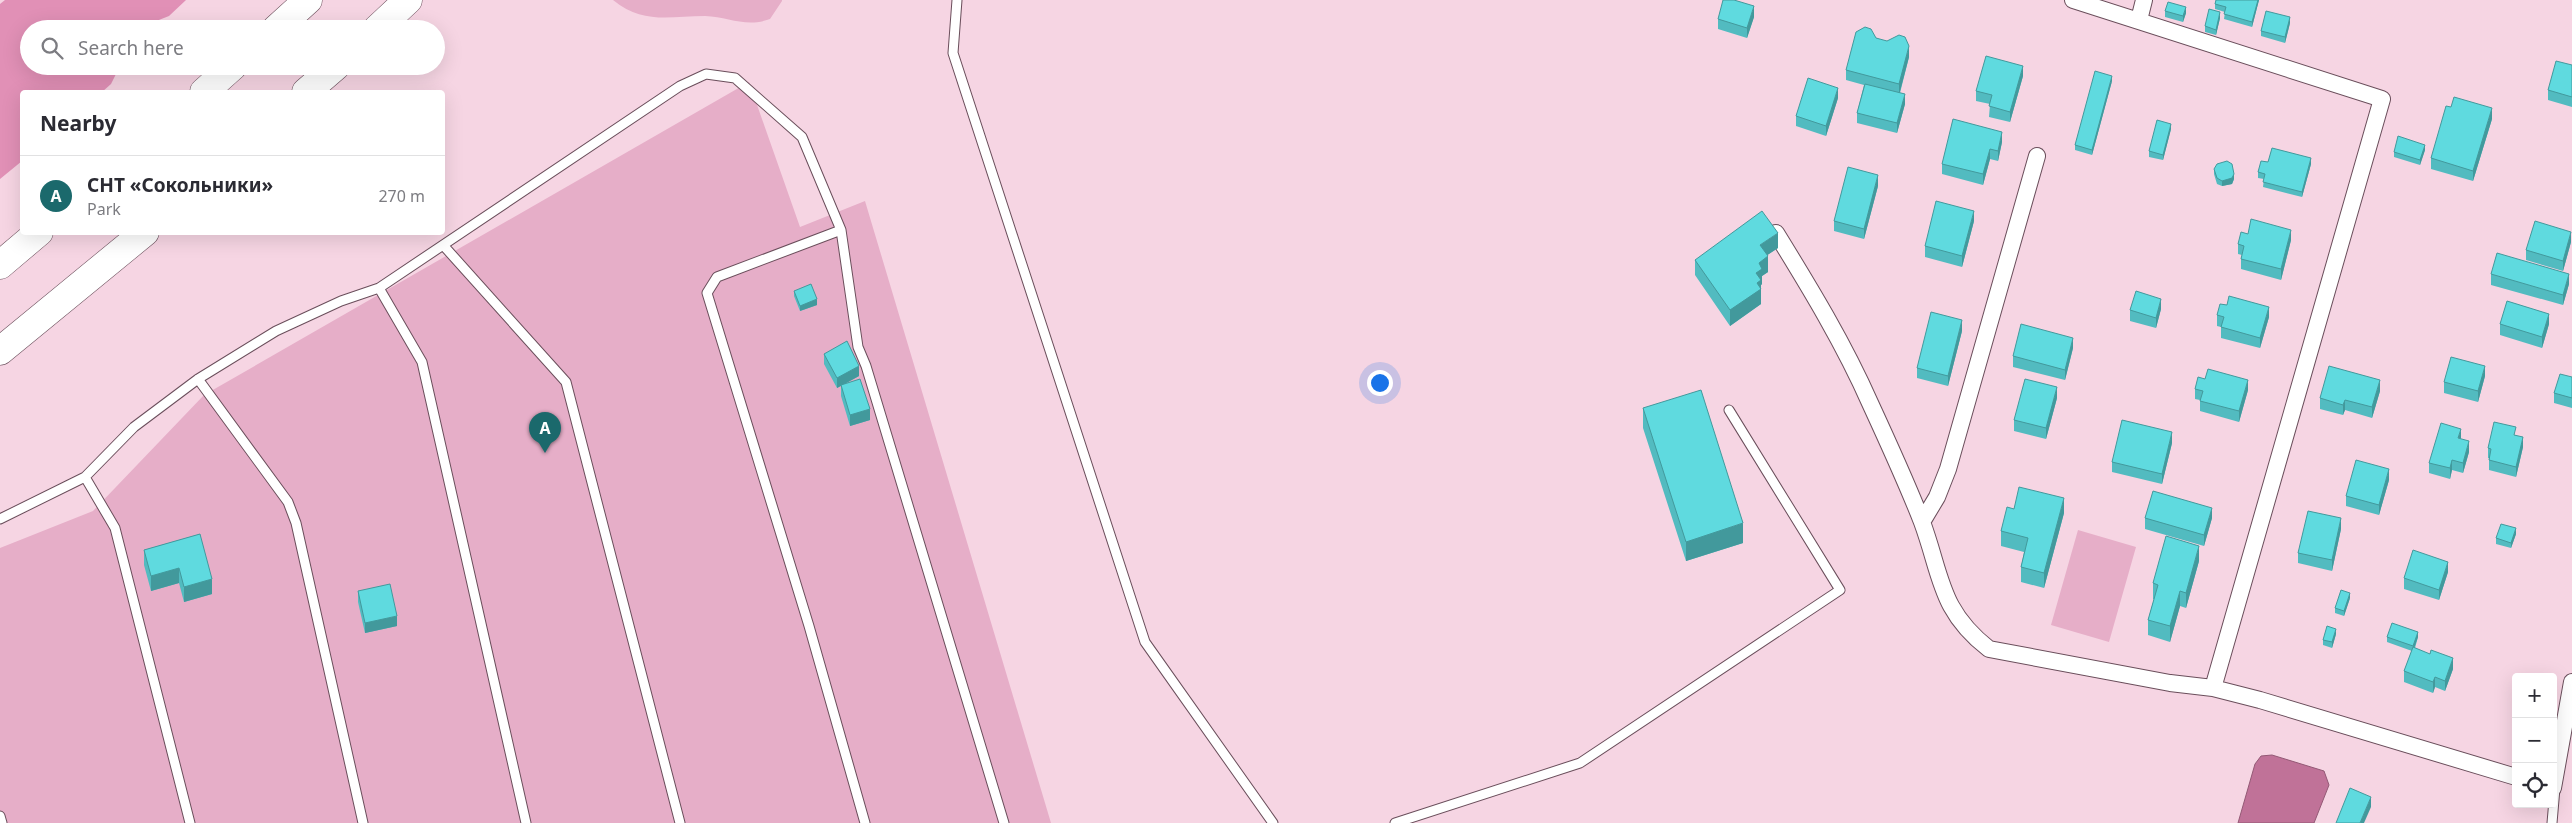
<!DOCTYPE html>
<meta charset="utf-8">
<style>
body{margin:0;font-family:"Noto Sans",sans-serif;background:#f2f2f3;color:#2b2b33}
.controls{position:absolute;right:15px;bottom:15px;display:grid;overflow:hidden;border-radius:5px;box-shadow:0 5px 20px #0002}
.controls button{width:45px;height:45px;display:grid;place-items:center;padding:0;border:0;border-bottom:1px solid #e1e1e2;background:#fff;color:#2b2b33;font:25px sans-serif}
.you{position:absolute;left:1379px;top:382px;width:18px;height:18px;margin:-12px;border:4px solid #fff;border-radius:50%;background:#1a73e8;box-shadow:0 0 0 8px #1a73e833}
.badge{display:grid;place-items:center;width:32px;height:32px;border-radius:50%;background:#1b696c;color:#fff;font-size:16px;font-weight:700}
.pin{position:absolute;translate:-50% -41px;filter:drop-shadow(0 1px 2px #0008)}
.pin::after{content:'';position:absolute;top:26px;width:18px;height:15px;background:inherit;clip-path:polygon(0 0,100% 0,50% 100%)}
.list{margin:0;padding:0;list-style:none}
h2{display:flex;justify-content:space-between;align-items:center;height:65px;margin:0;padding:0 20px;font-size:21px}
h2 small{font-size:16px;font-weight:400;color:#7c7c81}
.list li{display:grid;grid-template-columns:32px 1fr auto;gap:15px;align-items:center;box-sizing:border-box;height:80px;padding:0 20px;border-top:1px solid #e1e1e2}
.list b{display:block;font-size:19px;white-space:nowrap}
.list p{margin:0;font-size:16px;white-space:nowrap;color:#7c7c81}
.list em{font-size:16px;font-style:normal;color:#7c7c81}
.icon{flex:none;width:28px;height:28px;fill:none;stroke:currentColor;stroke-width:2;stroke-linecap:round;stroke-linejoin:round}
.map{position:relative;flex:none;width:2572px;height:823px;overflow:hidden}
.search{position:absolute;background:#fff;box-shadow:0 5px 20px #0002;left:20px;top:20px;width:425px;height:55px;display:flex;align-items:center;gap:12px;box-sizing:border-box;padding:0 18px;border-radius:28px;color:#7c7c81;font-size:19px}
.panel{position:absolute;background:#fff;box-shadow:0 5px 20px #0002;left:20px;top:90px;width:425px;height:145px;border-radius:5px}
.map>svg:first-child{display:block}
.green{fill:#e6aec8}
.forest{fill:#e190b6}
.water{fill:#c07298;stroke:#935975}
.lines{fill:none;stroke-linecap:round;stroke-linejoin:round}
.service-casing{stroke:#6a4e5b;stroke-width:11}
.minor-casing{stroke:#6a4e5b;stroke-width:18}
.trunk-casing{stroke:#6a4e5b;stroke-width:29}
.service{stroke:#fff;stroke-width:9}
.minor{stroke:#fff;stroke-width:16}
.trunk{stroke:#fff;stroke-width:28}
.wall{fill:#52bbc0}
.shaded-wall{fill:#42999c}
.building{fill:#5fdadf;stroke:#42999c}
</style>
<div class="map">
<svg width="2572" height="823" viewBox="0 0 2572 823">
<rect width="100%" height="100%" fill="#f6d5e3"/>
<!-- green -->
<path class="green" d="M613,0H782V1L770,19C746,28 729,17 705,16C670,16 644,25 613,0Z
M749,82L800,227L865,201L1051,823H0V548L93,511L204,395Z
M2078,530L2136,547L2109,642L2051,625Z"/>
<!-- forest -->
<path class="forest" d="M5,0H186L169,16L136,29H29V66H120L111,84L102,92H22V161L0,179V4Z"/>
<!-- water -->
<path class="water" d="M2272,755L2324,771L2329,785L2314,823H2238L2255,764L2261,756Z"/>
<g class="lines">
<defs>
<path id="service" d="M957,0L953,53L1145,642L1273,823
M841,230L717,277L707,293L809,626L865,823
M443,245L566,382L680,823
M379,288L422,362L526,823
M198,379L288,502L296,523L363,823
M85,477L115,528L190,823
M0,519L85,477L134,427L198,379L276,331L341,301L379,288L680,86L706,74L735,78L802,137L841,230L858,347L866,366L1004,823
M0,816L2,823
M1395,823L1580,763L1840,590L1729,410
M2552,823L2555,788"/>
<path id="minor" d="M2073,0L2382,99L2213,688
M2139,20L2144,0
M1776,233C1810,288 1844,344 1870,403C1888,442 1906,481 1922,522C1942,576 1939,610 1989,649L2170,683L2213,688L2260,700L2516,777
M1922,522L1937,497L1948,469L2037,156
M2553,788L2572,682"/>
<path id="trunk" d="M276,29L308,0
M377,29L408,0
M204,92L233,66
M306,92L336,66
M0,265L39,232
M0,351L145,232"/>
</defs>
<!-- service casing -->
<use href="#service" class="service-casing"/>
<!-- minor casing -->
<use href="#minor" class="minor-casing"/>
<!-- trunk casing -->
<use href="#trunk" class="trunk-casing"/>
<!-- service -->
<use href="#service" class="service"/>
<!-- minor -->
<use href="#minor" class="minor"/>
<!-- trunk -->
<use href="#trunk" class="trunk"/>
</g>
<!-- wall -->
<path class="wall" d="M2216,0H2259L2252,27L2224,19L2225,12L2215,9V4Z
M2165,11L2186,13L2183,22L2165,17Z
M1754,17L1747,38L1718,29V19Z
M2220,18L2216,35L2205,32V26Z
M2290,23L2285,43L2261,36V31Z
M1876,38L1909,57L1900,93L1905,104L1897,133L1857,123V113L1864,85L1846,80V70Z
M2572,65V107L2548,100V90Z
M2023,76L2010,122L1989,117L1990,104L1976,101V91Z
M2112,81L2092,155L2075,150V145Z
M1838,98L1826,136L1796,126V116Z
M2492,119L2473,181L2431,169V158Z
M2171,129L2163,160L2149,157V151Z
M2002,142L1998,161L1990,159L1983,185L1942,174V164Z
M2425,150L2420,165L2394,157V152Z
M2268,162L2311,164L2302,197L2263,187L2264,179L2258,178V172Z
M2214,169L2234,179L2232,184L2222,186L2217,184L2214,174Z
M1878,186L1864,239L1834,231V221Z
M1974,221L1962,267L1925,257V246Z
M2291,240L2281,280L2241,269V259L2242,255L2238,254V244Z
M2571,242L2563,271L2526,260V250Z
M1778,248L1767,255L1768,272L1762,276V284L1761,285V304L1730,326L1695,275V260Z
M2491,274L2569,284L2563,305L2491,285Z
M794,291L817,305L800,311L794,296Z
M2161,309L2156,328L2130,321V310Z
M2217,315L2269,317L2260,348L2221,338V327L2217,326Z
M2500,324H2549L2542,348L2500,335Z
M1962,331L1948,386L1917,378V368Z
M2073,348L2065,380L2013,367V356Z
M824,354L859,376L843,385L870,420L850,426L841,396V386L837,388L824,364Z
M2485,376L2478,402L2444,393V382Z
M2572,377V408L2554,403V393Z
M2195,389L2248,390L2239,422L2200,411V400L2195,399Z
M2380,391L2372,418L2345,410L2343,415L2320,409V398Z
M2057,398L2046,439L2014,431V420Z
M1643,408L1743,543L1686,561L1643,428Z
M2516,435L2523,447L2516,477L2489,470V458H2488V448Z
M2461,439L2469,452L2463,473L2452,470L2450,479L2429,473V463Z
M2172,443L2162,484L2112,472V462Z
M2389,480L2379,515L2346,506V496Z
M2014,509L2064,513L2044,588L2021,582V567L2024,552L2001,546V531Z
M2145,518H2212L2204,546L2145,529Z
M2341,529L2332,571L2298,563V553Z
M200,534L212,594L184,602L179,583L151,591L144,565V550Z
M2516,534L2511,548L2496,544V538Z
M2199,561L2186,608L2180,606L2170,642L2148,635V620L2154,599H2153V583Z
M2448,572L2439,600L2404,589V578Z
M358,591L397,626L365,633L358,602Z
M2350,598L2344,616L2335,613V608Z
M2336,634L2332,648L2323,645V640Z
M2387,637H2418L2415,648L2453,669L2445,691L2435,687L2433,693L2404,682V671L2412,651L2387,642Z"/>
<!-- shaded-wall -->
<path class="shaded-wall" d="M2258,0H2259L2252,27V22Z
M1754,6V17L1747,38V28Z
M2186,7V13L2183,22V16Z
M2220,12V18L2216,35V30Z
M2290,17V23L2285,43V37Z
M1909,46V57L1899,95V84Z
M2023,66V76L2010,122V112Z
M2112,76V81L2092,155V150Z
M1838,88V98L1826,136V126Z
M1905,94V104L1897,133V123Z
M2492,108V119L2473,181V171Z
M2171,124V129L2163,160V155Z
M2002,132V142L1998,161V151Z
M2425,145V150L2420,165V160Z
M1990,149V159L1983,185V174Z
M2311,158V164L2302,197V192Z
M2234,174V179L2232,184L2222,186V181Z
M1878,175V186L1864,239V229Z
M1974,211V221L1962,267V256Z
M2291,230V240L2281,280V269Z
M2571,232V242L2563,271V261Z
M1778,233V248L1760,260V245Z
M1768,256V272L1762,276V284L1761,285V304L1730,326V310L1756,273L1759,263Z
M2569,274V284L2563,305V295Z
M817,299V305L800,311V306Z
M2161,299V309L2156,328V318Z
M2269,307V317L2260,348V338Z
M2549,314V324L2542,348V337Z
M1962,320V331L1948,386V376Z
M2073,338V348L2065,380V370Z
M859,366V376L837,388V378Z
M2485,366V376L2478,402V391Z
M2248,380V390L2239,422V411Z
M2380,380V391L2372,418V407Z
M2057,387V398L2046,439V428Z
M2345,400V410L2343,415V405Z
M870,409V420L850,426V415Z
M2461,429V439L2458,438Z
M2172,432V443L2162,484V474Z
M2523,437V447L2516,477V467Z
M2469,441V452L2463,473V463Z
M2452,460V470L2450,479V468Z
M2389,469V480L2379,515V505Z
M2064,498V513L2044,588V573Z
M2212,508V518L2204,546V535Z
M2341,518V529L2332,571V560Z
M1743,523V543L1686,561V542Z
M2516,528V534L2511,548V543Z
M2199,546V561L2186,608V593Z
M2448,562V572L2439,600V590Z
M179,568V583L151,591V576Z
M212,579V594L184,602V587Z
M2180,591V606L2170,642V626Z
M2350,593V598L2344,616V611Z
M397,616V626L365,633V623Z
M2336,629V634L2332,648V642Z
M2418,632V637L2413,651V646Z
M2453,658V669L2445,691V681Z
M2435,677V687L2433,693V682Z
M2371,797V807L2364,823H2360Z"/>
<!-- building -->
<path class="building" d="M1723,0H1734L1754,6L1747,28L1718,19Z
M2216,0H2258L2252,22L2224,14L2226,7L2215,4Z
M2168,2L2186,7L2183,16L2165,11Z
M2209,9L2220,12L2216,30L2205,26Z
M2266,11L2290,17L2285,37L2261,31Z
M1865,27L1871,29L1876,38L1887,41L1899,35L1905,37L1909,46L1899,84L1846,70L1856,32Z
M1986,56L2023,66L2010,112L1989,106L1992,95L1976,91Z
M2556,61L2572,65V97L2548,90Z
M2095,71L2112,76L2092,150L2075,145Z
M1808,78L1838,88L1826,126L1796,116Z
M1865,84L1905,94L1897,123L1857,113Z
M2454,97L2492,108L2473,171L2431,158L2446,106L2451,107Z
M1953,119L2002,132L1998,151L1990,149L1983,174L1942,164Z
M2157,120L2171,124L2163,155L2149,151Z
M2398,136L2425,145L2420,160L2394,152Z
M2272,148L2311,158L2302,192L2263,182L2265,174L2258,172L2261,161L2268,162Z
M2227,161L2232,164L2234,174L2232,178L2222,181L2217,178L2214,169L2217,164Z
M1848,167L1878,175L1864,229L1834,221Z
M1936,201L1974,211L1962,256L1925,246Z
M1762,211L1778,233L1760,245L1768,256L1759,263L1762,269L1756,273L1761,280L1757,283L1761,289L1730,310L1695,260Z
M2251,219L2291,230L2281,269L2241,259L2244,246L2238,244L2241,232L2248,234Z
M2535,221L2571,232L2563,261L2526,250Z
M2497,253L2569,274L2563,295L2491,274Z
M811,284L817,299L800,306L794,291Z
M2136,291L2161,299L2156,318L2130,310Z
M2229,296L2269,307L2260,338L2221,327L2224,317L2217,315L2220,304L2227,305Z
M2507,301L2549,314L2542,337L2500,324Z
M1931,312L1962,320L1948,376L1917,368Z
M2021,324L2073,338L2065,370L2013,356Z
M847,341L859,366L837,378L824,354Z
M2451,357L2485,366L2478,391L2444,382Z
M2329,366L2380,380L2372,407L2345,400L2343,405L2320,398Z
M2208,369L2248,380L2239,411L2200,401L2203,391L2195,389L2198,377L2205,379Z
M2560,374L2572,377V398L2554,393Z
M860,379L870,409L850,415L841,385Z
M2025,379L2057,387L2046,428L2014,420Z
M1701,390L1743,523L1686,542L1643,408Z
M2122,420L2172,432L2162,474L2112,462Z
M2494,422L2516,427L2514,435L2523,437L2516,467L2489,460L2491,449L2488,448Z
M2441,423L2461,429L2458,438L2469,441L2463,463L2452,460L2450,468L2429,463Z
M2356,460L2389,469L2379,505L2346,496Z
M2019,487L2064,498L2044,573L2021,567L2028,538L2001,531L2007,507L2014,509Z
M2153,491L2212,508L2204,535L2145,518Z
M2308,511L2341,518L2332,560L2298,553Z
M2501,524L2516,528L2511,543L2496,538Z
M200,534L212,579L184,587L179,568L151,576L144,550Z
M2166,536L2199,546L2186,593L2180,591L2170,626L2148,620L2158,585L2153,583Z
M2413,550L2448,562L2439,590L2404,578Z
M390,584L397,616L365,623L358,591Z
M2341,590L2350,593L2344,611L2335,608Z
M2392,623L2418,632L2413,646L2387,637Z
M2327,626L2336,629L2332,642L2323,640Z
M2413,647L2430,654L2431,650L2453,658L2445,681L2435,677L2433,682L2404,671Z
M2350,788L2371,797L2360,823H2336Z"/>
</svg>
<div class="controls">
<button>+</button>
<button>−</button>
<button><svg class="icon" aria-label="locate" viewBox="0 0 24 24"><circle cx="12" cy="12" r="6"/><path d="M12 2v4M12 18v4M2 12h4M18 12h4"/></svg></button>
</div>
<div class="you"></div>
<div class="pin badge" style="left:545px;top:453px">A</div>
<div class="search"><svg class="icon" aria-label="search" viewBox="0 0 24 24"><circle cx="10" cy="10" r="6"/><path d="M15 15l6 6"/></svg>Search here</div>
<section class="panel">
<h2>Nearby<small></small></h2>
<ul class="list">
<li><span class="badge">A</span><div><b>СНТ «Сокольники»</b><p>Park</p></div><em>270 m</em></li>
</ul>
</section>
</div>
